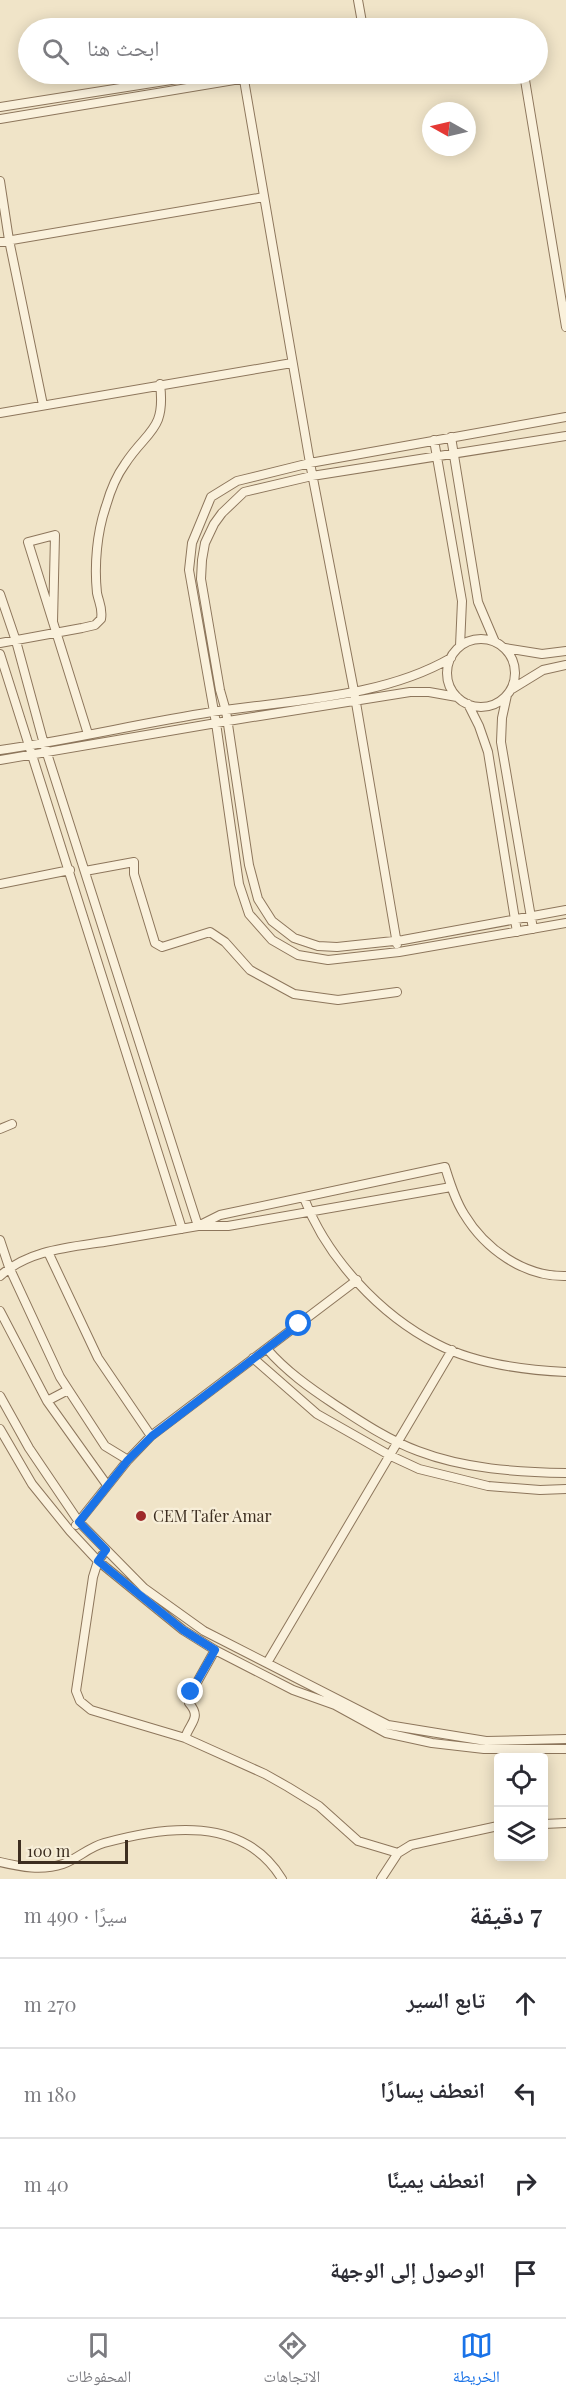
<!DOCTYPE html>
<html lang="ar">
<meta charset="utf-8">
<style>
body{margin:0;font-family:"Playfair Display","Noto Naskh Arabic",serif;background:#f7f7f7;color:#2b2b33;direction:rtl}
.controls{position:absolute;right:18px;bottom:18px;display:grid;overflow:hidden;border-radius:6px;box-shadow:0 3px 15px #0003}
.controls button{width:54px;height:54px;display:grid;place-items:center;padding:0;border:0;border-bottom:2px solid #e1e1e2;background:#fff;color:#2b2b33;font:30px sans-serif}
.compass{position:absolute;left:422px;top:102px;width:54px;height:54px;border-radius:50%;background:#fff;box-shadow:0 3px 15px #0003;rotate:278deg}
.scale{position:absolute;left:18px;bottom:15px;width:110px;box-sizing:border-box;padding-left:6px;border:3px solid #3d2e20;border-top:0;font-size:16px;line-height:21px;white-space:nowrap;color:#3d2e20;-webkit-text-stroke:4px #f7eed8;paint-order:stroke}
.stop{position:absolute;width:18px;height:18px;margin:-14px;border:4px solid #1a73e8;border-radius:50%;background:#fff}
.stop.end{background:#1a73e8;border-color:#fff;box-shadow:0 2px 6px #0008}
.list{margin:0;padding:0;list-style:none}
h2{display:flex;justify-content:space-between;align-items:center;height:78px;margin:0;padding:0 24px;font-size:26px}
h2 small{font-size:20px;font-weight:400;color:#7c7c81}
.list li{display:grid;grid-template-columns:39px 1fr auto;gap:18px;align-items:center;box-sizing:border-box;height:90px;padding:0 24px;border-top:2px solid #e1e1e2}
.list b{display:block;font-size:22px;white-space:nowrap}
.list em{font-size:20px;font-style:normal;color:#7c7c81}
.icon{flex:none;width:33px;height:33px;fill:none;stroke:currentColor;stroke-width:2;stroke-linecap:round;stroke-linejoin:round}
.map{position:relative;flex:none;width:566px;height:1879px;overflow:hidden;direction:ltr}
.search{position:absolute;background:#fff;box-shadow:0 3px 15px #0003;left:18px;right:18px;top:18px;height:66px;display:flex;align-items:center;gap:15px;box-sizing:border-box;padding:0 21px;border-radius:33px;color:#7c7c81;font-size:22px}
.sheet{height:438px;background:#fff}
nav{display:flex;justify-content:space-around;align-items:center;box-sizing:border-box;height:84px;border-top:2px solid #e1e1e2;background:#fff;font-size:16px;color:#7c7c81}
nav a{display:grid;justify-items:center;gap:3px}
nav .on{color:#1a73e8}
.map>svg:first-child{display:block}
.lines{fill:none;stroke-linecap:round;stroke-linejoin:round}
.minor-casing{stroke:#8d765c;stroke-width:10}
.minor{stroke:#faf1dc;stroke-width:8}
.route{stroke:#1a73e8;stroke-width:8}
.poi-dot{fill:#9e2a2b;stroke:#f7eed8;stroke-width:2}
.labels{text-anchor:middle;stroke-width:4.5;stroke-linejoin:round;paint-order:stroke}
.poi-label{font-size:16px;fill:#3d2e20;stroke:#f7eed8;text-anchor:start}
</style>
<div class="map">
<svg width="566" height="1879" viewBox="0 0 566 1879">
<rect width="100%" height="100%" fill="#f0e4c8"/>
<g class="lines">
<defs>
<path id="minor" d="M358,0L363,28
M490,28L515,24L516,28
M243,74L310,463L354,691L397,944
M524,74L566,327
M0,107L209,74
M0,119L271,74
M0,181L9,240L43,405
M0,242L264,197
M0,413L292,363
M566,417L310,463L237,481L211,497L192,543L189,570L216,723L239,884L249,914L272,940L298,955L328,960L399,952L566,923
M566,436L312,476L244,492L222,513L214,524L205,543L202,560L201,579L220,690L226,711L249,865L258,899L272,921L294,938L318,946L337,947L403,940L566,910
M451,437L478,602L495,642
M434,440L462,601L460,646
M0,594L16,641L44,744L198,1226C169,1231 139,1236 110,1241C73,1247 29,1249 0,1276
M53,622L55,535L28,542L88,734
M447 673a34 34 0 1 1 68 0a34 34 0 1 1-68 0Z
M0,643L82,628L95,625L101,619C103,608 99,603 97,593C94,565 97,532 106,506C110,492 117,475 125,464C147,430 166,431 160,384
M505,648L542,654L566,651
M0,654L182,1229
M512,689L543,670L566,665
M507,695L502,718L501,742L533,929
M468,704L479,726L488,752L517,932
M0,750C71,740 141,723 212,712C290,700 382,698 451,658
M0,760L228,721L410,692H429L457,697
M85,871L134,862V874L155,943L162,947L210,932L225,942L250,970L294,994L338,1000L397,992
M0,884L70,870
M0,1129L12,1124
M451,1187L228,1226H198L220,1215L445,1167C450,1183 455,1200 464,1214C485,1249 524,1277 566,1276
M304,1198C327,1258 380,1315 437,1344C475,1364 524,1370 566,1372
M0,1240L9,1267L60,1377L105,1446L128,1460
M48,1252L98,1358L151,1436
M0,1311L47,1401L107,1485
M267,1349C286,1371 310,1388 334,1404C360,1421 388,1440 418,1451C465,1469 516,1472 566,1473
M253,1358L317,1414L391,1456L419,1469L488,1486L540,1490L566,1489
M0,1396L29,1448L79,1522L144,1588L204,1631L388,1725L486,1741L566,1739
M47,1401L68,1390
M0,1429L32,1484L70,1531L98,1561L183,1630L215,1650L293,1690L335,1705L386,1733L432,1743L484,1749H566
M76,1525L128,1460L151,1436L357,1280
M106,1550L98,1561L93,1577L76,1691L80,1701L91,1710L185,1738
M215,1650L191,1693L189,1703C202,1718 190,1722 185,1738L265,1774L288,1787L319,1806L358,1841L398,1853
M267,1663L452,1350
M544,1824L566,1823
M0,1862C21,1867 42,1871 63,1864C77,1859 89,1847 104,1843C165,1826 243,1815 282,1879
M381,1879L398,1853L411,1845L498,1826"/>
</defs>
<!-- minor casing -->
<use href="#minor" class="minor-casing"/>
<!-- minor -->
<use href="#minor" class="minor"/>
</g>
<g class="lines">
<!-- route -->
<path class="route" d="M191,1692L215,1650L183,1630L98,1561L106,1550L79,1522L128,1460L152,1436L299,1324"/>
</g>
<!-- markers -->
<circle class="poi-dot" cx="141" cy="1516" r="6"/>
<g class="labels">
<!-- poi labels -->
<g class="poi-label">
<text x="153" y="1522">CEM Tafer Amar</text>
</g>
</g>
</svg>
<div class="controls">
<button><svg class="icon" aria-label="locate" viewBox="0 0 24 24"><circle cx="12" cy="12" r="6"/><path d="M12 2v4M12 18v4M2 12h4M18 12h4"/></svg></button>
<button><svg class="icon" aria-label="layers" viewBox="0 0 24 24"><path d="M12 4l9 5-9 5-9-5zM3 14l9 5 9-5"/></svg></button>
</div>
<svg class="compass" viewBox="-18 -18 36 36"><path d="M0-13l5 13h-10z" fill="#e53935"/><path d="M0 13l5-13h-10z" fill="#7c7c81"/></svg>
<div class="scale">100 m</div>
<div class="stop" style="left:299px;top:1324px"></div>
<div class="stop end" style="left:191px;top:1692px"></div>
<div class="search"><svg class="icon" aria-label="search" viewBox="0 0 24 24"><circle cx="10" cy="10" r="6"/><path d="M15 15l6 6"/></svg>ابحث هنا</div>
</div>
<section class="sheet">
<h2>7 دقيقة<small>سيرًا · 490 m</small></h2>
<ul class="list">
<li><svg class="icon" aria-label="ahead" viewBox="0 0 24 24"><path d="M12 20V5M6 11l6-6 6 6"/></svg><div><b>تابع السير</b></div><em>270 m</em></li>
<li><svg class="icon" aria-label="left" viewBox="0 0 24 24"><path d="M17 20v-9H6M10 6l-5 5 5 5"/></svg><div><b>انعطف يسارًا</b></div><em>180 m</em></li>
<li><svg class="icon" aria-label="right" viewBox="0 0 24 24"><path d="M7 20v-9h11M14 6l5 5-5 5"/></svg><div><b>انعطف يمينًا</b></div><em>40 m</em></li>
<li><svg class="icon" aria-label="arrive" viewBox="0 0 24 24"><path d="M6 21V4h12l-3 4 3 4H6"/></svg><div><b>الوصول إلى الوجهة</b></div></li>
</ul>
</section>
<nav>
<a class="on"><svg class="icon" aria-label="map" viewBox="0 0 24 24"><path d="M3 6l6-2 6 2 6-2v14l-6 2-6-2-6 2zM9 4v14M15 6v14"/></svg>الخريطة</a>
<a><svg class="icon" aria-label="directions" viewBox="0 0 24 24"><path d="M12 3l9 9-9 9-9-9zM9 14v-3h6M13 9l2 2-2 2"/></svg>الاتجاهات</a>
<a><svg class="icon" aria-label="saved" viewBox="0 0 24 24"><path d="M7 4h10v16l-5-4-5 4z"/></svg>المحفوظات</a>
</nav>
